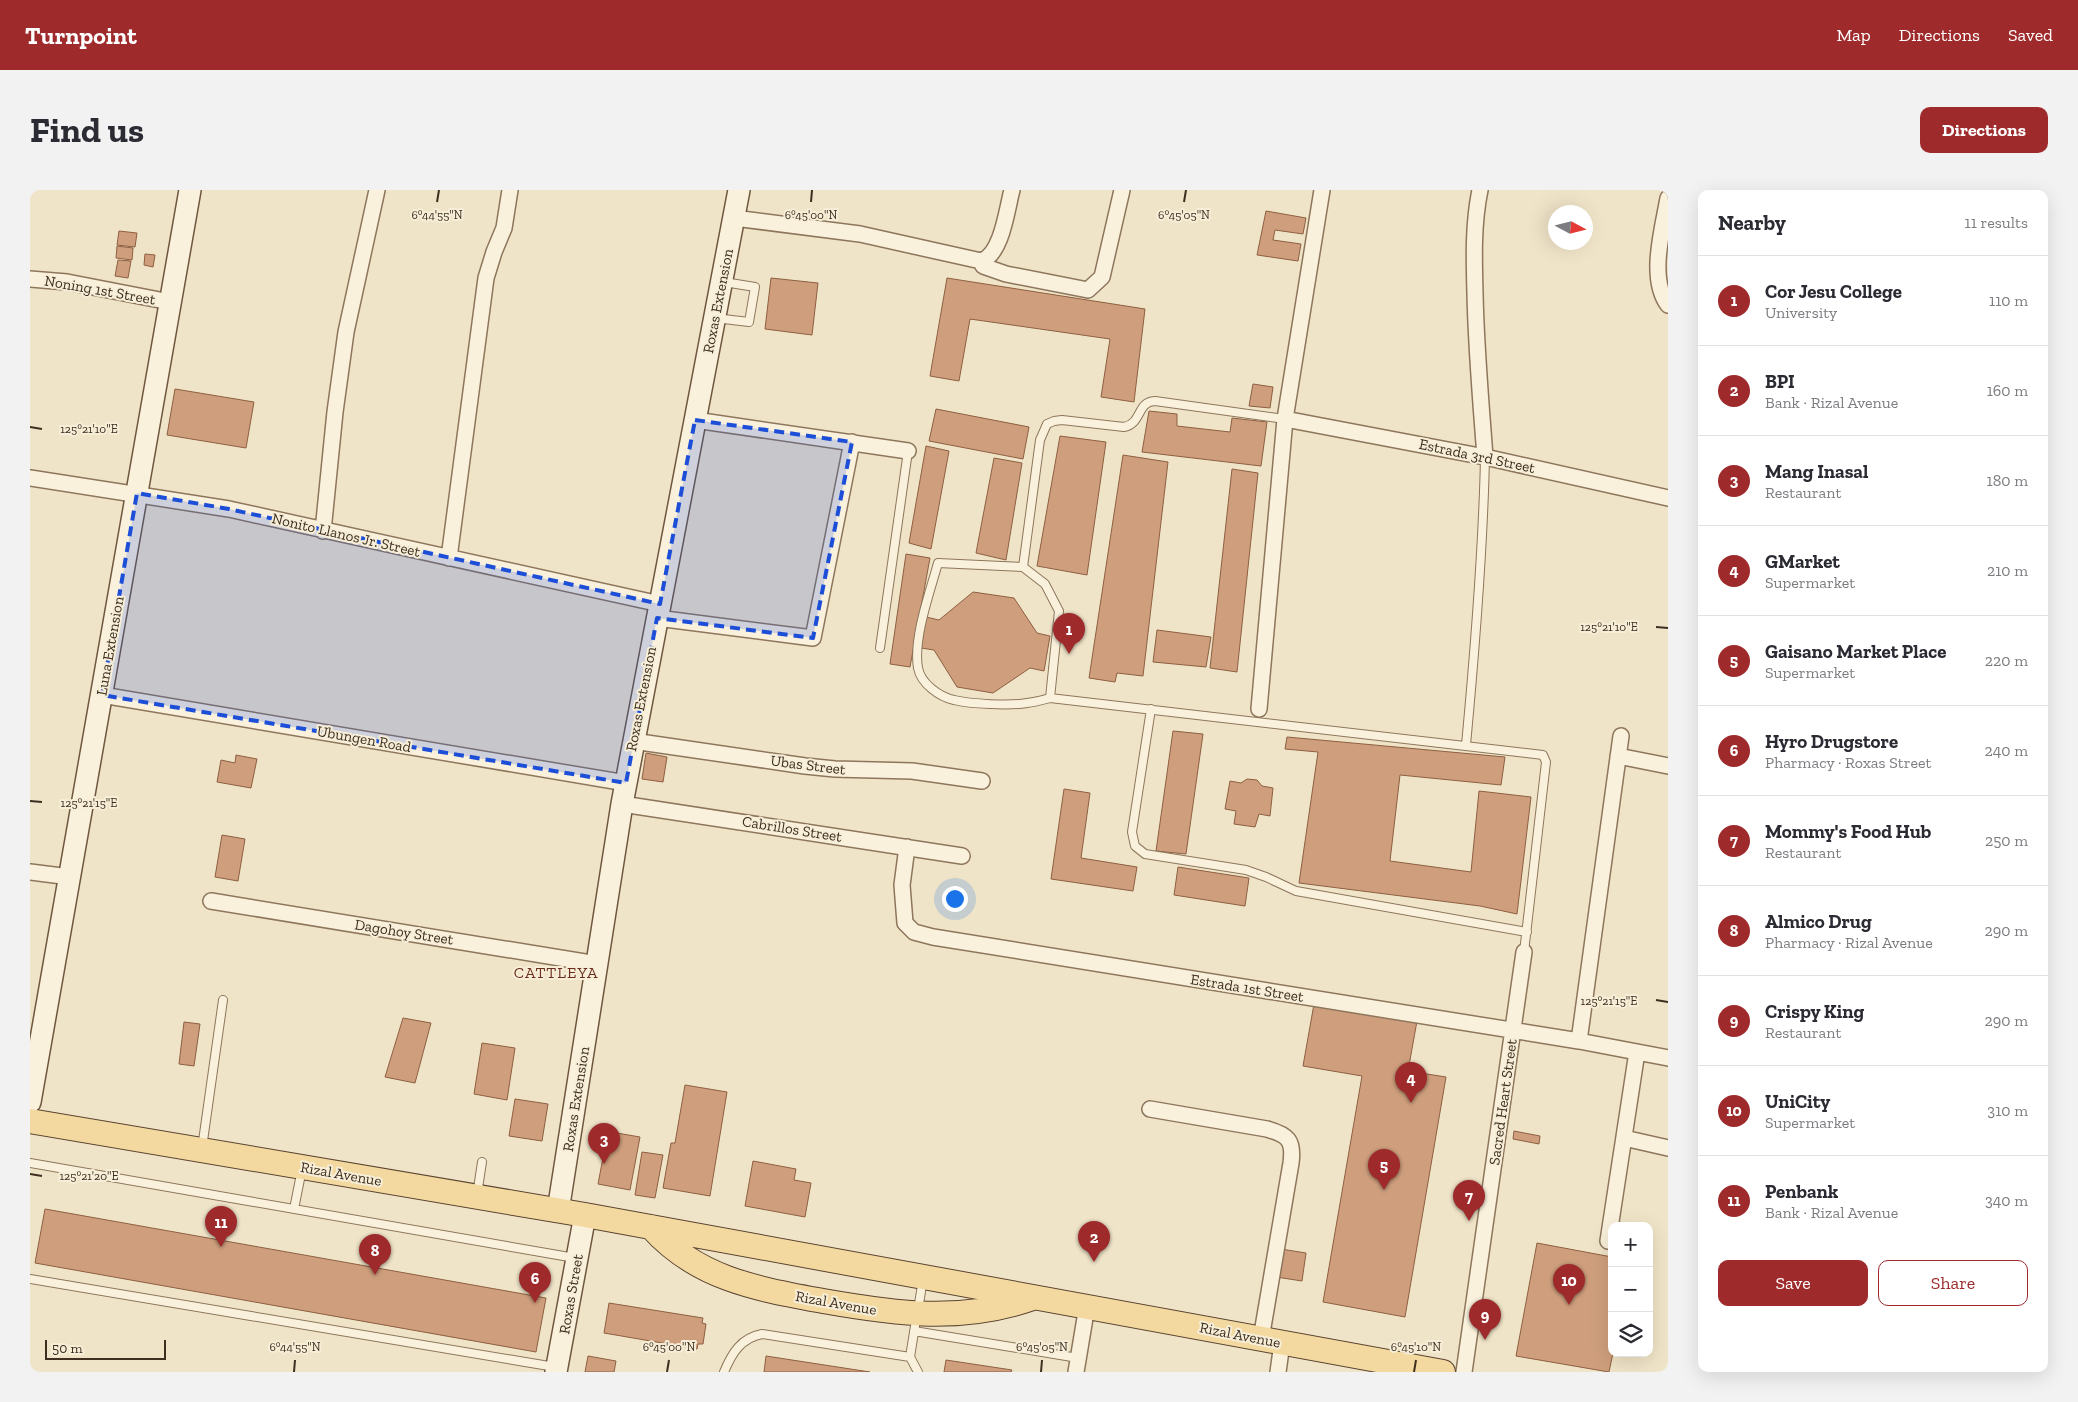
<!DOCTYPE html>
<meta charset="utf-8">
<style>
body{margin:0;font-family:"Zilla Slab",serif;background:#f2f2f3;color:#2b2b33}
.controls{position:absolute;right:15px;bottom:15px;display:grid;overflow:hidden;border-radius:10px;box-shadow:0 5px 20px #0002}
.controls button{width:45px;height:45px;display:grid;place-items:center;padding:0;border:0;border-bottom:1px solid #e1e1e2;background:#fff;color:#2b2b33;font:25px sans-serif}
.compass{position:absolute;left:1518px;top:15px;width:45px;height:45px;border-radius:50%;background:#fff;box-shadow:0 5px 20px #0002;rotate:97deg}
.scale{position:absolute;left:15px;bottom:12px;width:121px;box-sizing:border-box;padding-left:5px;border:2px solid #3d2e20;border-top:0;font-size:14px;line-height:18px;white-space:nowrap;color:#3d2e20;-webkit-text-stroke:4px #f7eed8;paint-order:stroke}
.you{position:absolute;left:924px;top:708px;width:18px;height:18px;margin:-12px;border:4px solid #fff;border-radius:50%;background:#1a73e8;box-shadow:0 0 0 8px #1a73e833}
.badge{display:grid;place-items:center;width:32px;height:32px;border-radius:50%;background:#9e2a2b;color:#fff;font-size:16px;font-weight:700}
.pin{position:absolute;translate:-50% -41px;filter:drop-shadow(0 1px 2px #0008)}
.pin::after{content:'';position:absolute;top:26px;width:18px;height:15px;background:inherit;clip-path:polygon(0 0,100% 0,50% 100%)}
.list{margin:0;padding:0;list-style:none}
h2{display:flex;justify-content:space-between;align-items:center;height:65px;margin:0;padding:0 20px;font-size:21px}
h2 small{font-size:16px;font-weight:400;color:#7c7c81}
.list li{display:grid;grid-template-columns:32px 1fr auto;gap:15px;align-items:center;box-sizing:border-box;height:90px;padding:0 20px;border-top:1px solid #e1e1e2}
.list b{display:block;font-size:19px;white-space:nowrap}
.list p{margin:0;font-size:16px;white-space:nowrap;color:#7c7c81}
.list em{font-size:16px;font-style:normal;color:#7c7c81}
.actions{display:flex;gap:10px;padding:15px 20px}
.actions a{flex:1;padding:11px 0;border:1px solid #9e2a2b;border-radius:10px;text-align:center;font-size:18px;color:#9e2a2b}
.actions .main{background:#9e2a2b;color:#fff}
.icon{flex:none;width:28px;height:28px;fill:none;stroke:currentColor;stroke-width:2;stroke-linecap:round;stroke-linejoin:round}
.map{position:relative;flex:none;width:1638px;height:1182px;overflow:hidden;border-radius:10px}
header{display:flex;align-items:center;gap:30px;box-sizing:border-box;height:70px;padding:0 25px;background:#9e2a2b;color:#fff}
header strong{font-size:24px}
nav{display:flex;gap:28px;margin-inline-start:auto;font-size:18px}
.intro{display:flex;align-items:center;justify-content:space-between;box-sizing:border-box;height:120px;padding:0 30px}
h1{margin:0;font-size:35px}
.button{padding:12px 22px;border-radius:10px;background:#9e2a2b;color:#fff;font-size:18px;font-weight:700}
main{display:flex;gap:30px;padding:0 30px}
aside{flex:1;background:#fff;border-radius:10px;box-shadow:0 5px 20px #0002}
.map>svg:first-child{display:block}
.building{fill:#cf9f7d;stroke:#8d5f41}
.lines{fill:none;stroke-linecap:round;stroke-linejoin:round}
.lane-casing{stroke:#8d765c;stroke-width:10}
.street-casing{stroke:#8d765c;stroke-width:18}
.secondary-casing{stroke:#6f573f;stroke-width:24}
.primary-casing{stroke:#5b4430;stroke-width:26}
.lane{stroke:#faf1dc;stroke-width:8}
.street{stroke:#faf1dc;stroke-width:15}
.secondary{stroke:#faf1dc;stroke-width:21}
.primary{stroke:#f3d9a0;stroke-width:24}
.marked{fill:#1d4ed8;fill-opacity:0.2;stroke:#1d4ed8;stroke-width:4;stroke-dasharray:10 6;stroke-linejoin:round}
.ticks{fill:none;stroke:#3d2e20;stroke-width:2}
.labels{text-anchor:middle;stroke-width:4;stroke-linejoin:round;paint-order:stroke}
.street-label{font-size:15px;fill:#3d2e20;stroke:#f7eed8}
.neighbourhood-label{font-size:16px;letter-spacing:1px;fill:#6b2e1e;stroke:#f7eed8}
.ticks-label{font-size:12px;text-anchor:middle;fill:#3d2e20;stroke:#f7eed8;stroke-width:4;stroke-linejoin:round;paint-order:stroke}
</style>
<header>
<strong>Turnpoint</strong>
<nav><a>Map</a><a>Directions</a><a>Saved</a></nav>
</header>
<div class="intro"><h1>Find us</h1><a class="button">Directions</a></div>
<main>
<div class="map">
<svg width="1638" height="1182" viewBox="0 0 1638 1182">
<rect width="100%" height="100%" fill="#f0e4c8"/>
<!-- building -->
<path class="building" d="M1236,21L1276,28L1273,44L1245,40L1243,50L1271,54L1268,71L1227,65Z
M89,41L107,43L105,57L87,55Z
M87,56L103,58L102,70L86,68Z
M115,64L125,65L123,77L114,75Z
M88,70L101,71L98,88L85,86Z
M741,88L788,93L782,145L735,139Z
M917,88L1115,119L1104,212L1071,207L1080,149L940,129L929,191L900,186Z
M1223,194L1243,197L1240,218L1219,216Z
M145,199L224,212L216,258L137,245Z
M906,219L999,237L993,269L899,251Z
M1119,221L1147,224V236L1200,242L1202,228L1237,232L1231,276L1112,262Z
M1030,246L1076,252L1057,385L1007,376Z
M896,256L919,261L901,359L879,353Z
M1093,265L1138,272L1113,486L1087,483L1085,492L1059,488Z
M964,268L992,273L976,370L946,363Z
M1202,279L1228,283L1207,482L1180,478Z
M876,364L900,368L880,477L860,474Z
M943,402L984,408L1007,443L1020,446L1014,481L1000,478L963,503L927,497L904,460L891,458L896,427L909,430Z
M1127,440L1181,447L1176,477L1123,472Z
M1143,541L1173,544L1156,664L1126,661Z
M1257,547L1475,567L1471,595L1370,585L1360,671L1441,682L1449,601L1501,607L1487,724L1450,716L1269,693L1288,562L1255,559Z
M616,563L637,567L633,592L612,589Z
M206,565L227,569L221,598L187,592L191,570L205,573Z
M1217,589L1227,590L1232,596L1243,598L1240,626L1229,624L1225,637L1204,634L1206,621L1195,619L1200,591L1211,593Z
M1034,599L1060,603L1051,668L1107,677L1103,701L1021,689Z
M192,645L215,649L208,691L185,687Z
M1148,677L1219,688L1215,716L1144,705Z
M1284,814L1387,831L1378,881L1416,887L1375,1127L1293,1112L1332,886L1273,876Z
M373,828L401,833L385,893L355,887Z
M154,832L170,834L164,876L149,874Z
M452,853L485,858L477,910L444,904Z
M655,895L697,902L680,1006L633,998L641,953H645Z
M485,909L518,914L512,951L479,946Z
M564,939L610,947L600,1000L568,994L576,952L562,949Z
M1484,941L1510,946L1509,954L1483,949Z
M612,962L633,965L625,1008L605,1005Z
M723,971L766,979L764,990L781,993L775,1027L715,1016Z
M15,1019L516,1108L506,1162L5,1073Z
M1507,1053L1582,1067L1583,1163L1579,1182L1486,1166Z
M1251,1059L1276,1063L1272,1091L1246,1087Z
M579,1113L673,1128L672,1133L676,1134L673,1154H668L667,1159L574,1143Z
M558,1166L586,1171L584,1182H555Z
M736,1166L840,1182H734Z
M916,1170L982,1180L981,1182H914Z"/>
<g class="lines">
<defs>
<path id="lane" d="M685,128L719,132L725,97L694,92
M993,377L908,373C900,402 883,448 888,478C891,494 910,507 924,510C940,514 980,516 997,513C1005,512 1012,510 1020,508L1513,565L1516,572L1494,762
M850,458L878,261
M1020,508L1029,421L1015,394L993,377L1010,250L1017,234L1024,231L1032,230L1094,237C1113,233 1106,212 1125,211L1255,229
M1121,519L1102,642L1105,656L1115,664L1216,680L1236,687L1266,701L1497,742
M1436,555C1445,459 1453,364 1455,267
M172,958L193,810
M0,973L545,1068
M447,1005L452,972
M264,1019L272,979
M0,1089L525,1177
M888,1120L893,1089
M885,1136L880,1167L888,1182
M884,1141L1048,1168
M694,1182C702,1163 711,1148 732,1144L880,1167"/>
<path id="street" d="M1450,0C1443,34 1444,68 1445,103C1446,158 1451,213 1455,267
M1638,8C1633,38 1618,88 1638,115
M704,28L830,44L951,71C972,65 977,18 982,0
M951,71L953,76L976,84L1058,100L1072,87L1092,0
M0,89L37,92L140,112
M1255,229L1455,267L1638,308
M665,230L878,261
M0,288L199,319L630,414
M293,341L305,222L316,142L347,0
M419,368L456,88L464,62L474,38L480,0
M627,428L783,448L822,252
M72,505L596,593
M1229,519L1255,229L1292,0
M603,551L775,576L805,579L882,581L952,591
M1588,566L1638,576
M592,614L932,666
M877,657L872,695L875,733L884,742L903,747L1549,851L1638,868
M0,682L40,687
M181,711L567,774
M1549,851L1591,546
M1120,919L1237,939C1258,945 1264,950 1261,973L1231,1149
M1594,948L1638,958
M1578,1051L1607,862
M1046,1182L1057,1116
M1248,1182L1252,1153
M1434,1182L1494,762"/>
<path id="secondary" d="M0,912L160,0
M528,1021L592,614L709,0
M526,1182L555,1025"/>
<path id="primary" d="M0,931L555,1025L1413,1182
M621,1037C667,1089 728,1099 793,1111C867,1124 930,1133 1003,1108"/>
</defs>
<!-- lane casing -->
<use href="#lane" class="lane-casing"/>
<!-- street casing -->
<use href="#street" class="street-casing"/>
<!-- secondary casing -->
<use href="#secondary" class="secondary-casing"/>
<!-- primary casing -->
<use href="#primary" class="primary-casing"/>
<!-- lane -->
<use href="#lane" class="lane"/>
<!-- street -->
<use href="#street" class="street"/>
<!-- secondary -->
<use href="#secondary" class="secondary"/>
<!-- primary -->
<use href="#primary" class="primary"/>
</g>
<!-- marked area -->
<path class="marked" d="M665,230L822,252L783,448L627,428L596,593L72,505L107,303L199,319L630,414Z"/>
<!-- ticks -->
<path class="ticks" d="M407,12L409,0M781,12L782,0M1154,12L1156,0M0,237L12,239M1626,437L1638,438M0,611L12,612M1626,810L1638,812M0,984L12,986M264,1182L265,1170M637,1182L639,1170M1011,1182L1012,1170M1384,1182L1386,1170"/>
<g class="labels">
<!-- street labels -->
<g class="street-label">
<text transform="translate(70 100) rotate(10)" y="5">Noning 1st Street</text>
<text transform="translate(688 111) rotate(-79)" y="5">Roxas Extension</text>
<text transform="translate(1447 266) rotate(12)" y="5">Estrada 3rd Street</text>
<text transform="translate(316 345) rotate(13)" y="5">Nonito Llanos Jr. Street</text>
<text transform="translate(80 456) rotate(-80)" y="5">Luna Extension</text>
<text transform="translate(611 509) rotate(-79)" y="5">Roxas Extension</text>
<text transform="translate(334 549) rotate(10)" y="5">Ubungen Road</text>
<text transform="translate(778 575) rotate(7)" y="5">Ubas Street</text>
<text transform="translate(762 639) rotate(9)" y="5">Cabrillos Street</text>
<text transform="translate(374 742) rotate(9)" y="5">Dagohoy Street</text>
<text transform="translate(1217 798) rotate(9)" y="5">Estrada 1st Street</text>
<text transform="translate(546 909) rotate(-81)" y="5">Roxas Extension</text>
<text transform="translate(1473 912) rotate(-82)" y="5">Sacred Heart Street</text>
<text transform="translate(311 984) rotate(10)" y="5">Rizal Avenue</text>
<text transform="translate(541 1104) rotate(-80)" y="5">Roxas Street</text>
<text transform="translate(806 1113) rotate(10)" y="5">Rizal Avenue</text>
<text transform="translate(1210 1145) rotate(11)" y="5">Rizal Avenue</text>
</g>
<!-- neighbourhood labels -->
<g class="neighbourhood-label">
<text x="526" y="788">CATTLEYA</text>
</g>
</g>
<g class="ticks-label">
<text x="407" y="29">6°44'55"N</text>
<text x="781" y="29">6°45'00"N</text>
<text x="1154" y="29">6°45'05"N</text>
<text x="59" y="243">125°21'10"E</text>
<text x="1579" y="441">125°21'10"E</text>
<text x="59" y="617">125°21'15"E</text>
<text x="1579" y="815">125°21'15"E</text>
<text x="59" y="990">125°21'20"E</text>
<text x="265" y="1161">6°44'55"N</text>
<text x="639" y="1161">6°45'00"N</text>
<text x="1012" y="1161">6°45'05"N</text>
<text x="1386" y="1161">6°45'10"N</text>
</g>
</svg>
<div class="controls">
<button>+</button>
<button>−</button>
<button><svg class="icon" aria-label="layers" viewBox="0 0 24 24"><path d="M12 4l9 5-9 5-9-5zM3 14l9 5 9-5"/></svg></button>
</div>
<svg class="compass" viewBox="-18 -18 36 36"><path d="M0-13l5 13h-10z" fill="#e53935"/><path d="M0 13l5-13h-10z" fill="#7c7c81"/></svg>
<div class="scale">50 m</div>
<div class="you"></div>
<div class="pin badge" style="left:1039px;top:464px">1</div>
<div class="pin badge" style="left:1064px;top:1072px">2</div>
<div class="pin badge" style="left:574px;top:974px">3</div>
<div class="pin badge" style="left:1381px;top:913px">4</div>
<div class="pin badge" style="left:1354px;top:1000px">5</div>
<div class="pin badge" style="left:505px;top:1113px">6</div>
<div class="pin badge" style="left:1439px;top:1031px">7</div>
<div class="pin badge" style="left:345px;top:1085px">8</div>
<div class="pin badge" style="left:1455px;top:1150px">9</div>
<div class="pin badge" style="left:1539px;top:1115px">10</div>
<div class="pin badge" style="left:191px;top:1057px">11</div>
</div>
<aside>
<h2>Nearby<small>11 results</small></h2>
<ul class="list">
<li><span class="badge">1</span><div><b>Cor Jesu College</b><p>University</p></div><em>110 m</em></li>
<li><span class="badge">2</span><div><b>BPI</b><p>Bank · Rizal Avenue</p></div><em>160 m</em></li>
<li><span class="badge">3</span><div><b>Mang Inasal</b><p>Restaurant</p></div><em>180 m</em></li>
<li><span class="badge">4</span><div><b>GMarket</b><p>Supermarket</p></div><em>210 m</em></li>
<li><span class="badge">5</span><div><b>Gaisano Market Place</b><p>Supermarket</p></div><em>220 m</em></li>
<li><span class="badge">6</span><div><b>Hyro Drugstore</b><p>Pharmacy · Roxas Street</p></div><em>240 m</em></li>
<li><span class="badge">7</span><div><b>Mommy's Food Hub</b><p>Restaurant</p></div><em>250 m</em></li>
<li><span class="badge">8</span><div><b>Almico Drug</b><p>Pharmacy · Rizal Avenue</p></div><em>290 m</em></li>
<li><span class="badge">9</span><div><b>Crispy King</b><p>Restaurant</p></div><em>290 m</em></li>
<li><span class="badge">10</span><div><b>UniCity</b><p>Supermarket</p></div><em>310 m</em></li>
<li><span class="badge">11</span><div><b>Penbank</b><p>Bank · Rizal Avenue</p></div><em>340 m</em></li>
</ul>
<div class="actions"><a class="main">Save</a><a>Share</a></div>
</aside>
</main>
